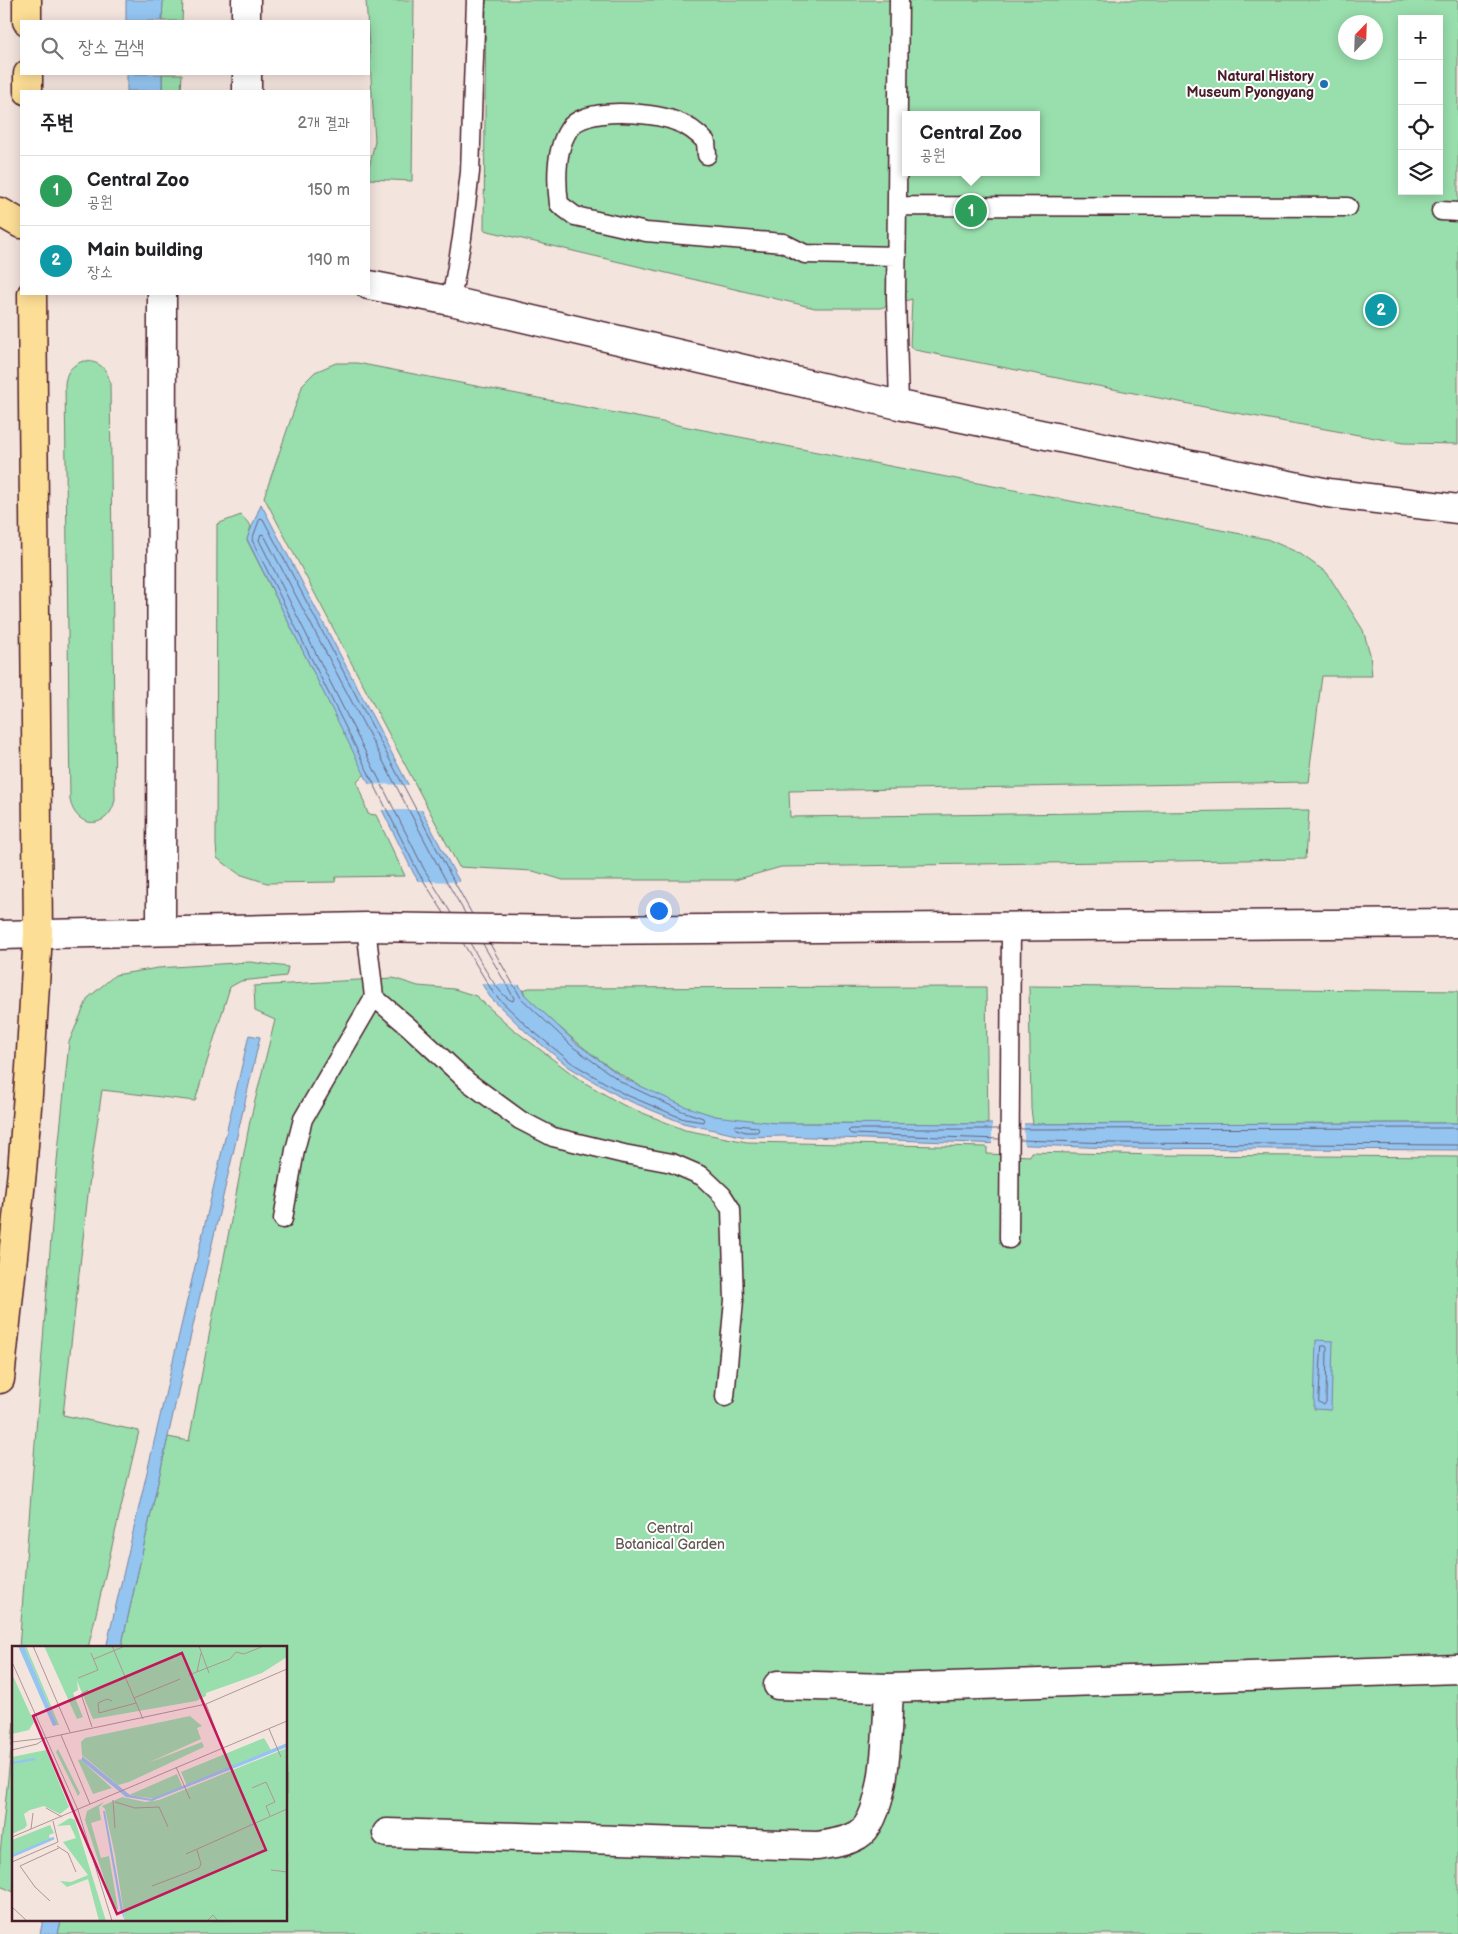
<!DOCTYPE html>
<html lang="ko">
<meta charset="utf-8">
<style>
body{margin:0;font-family:"Balsamiq Sans","Poor Story",sans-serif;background:#f2f2f2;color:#202124}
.controls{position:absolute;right:15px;top:15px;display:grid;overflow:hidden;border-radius:0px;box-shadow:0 2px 12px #0003}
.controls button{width:45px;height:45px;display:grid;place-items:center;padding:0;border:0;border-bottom:1px solid #e0e0e0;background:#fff;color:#202124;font:25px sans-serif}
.compass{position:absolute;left:1338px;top:15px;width:45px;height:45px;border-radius:50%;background:#fff;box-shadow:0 2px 12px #0003;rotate:23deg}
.you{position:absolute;left:658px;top:910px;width:18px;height:18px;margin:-12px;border:4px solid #fff;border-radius:50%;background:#1a73e8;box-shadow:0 0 0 8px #1a73e833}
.badge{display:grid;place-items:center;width:32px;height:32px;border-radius:50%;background:#2563eb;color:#fff;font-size:16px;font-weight:700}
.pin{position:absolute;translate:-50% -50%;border:2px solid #fff;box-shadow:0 1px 5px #0006}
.popup{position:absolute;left:902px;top:111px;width:138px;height:65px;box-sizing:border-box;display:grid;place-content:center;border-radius:0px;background:#fff;filter:drop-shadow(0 1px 4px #0005);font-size:16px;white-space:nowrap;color:#757577}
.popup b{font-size:19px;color:#202124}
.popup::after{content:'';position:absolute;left:50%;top:100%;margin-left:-10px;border:10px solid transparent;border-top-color:#fff}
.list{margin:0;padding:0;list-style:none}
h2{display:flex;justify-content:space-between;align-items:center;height:65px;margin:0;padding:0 20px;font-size:21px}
h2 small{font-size:16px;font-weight:400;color:#757577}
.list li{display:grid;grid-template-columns:32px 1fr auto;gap:15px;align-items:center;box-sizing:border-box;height:70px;padding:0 20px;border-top:1px solid #e0e0e0}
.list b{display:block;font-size:19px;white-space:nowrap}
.list p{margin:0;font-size:16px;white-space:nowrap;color:#757577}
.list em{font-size:16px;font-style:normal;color:#757577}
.icon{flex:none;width:28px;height:28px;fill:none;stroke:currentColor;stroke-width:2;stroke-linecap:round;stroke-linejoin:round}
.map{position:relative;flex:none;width:1458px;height:1934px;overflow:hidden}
.search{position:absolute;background:#fff;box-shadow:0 2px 12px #0003;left:20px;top:20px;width:350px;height:55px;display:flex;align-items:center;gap:12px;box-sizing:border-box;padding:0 18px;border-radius:0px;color:#757577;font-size:19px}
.panel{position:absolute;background:#fff;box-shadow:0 2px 12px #0003;left:20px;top:90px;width:350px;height:205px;border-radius:0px}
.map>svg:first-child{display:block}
.green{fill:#99dfad;stroke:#727f6c;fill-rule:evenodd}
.water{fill:#94c5f0;stroke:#7683a1}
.pier{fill:#f4e4de}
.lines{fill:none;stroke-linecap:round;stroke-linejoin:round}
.shore{stroke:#68617a;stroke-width:1}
.service-casing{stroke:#4a1f2b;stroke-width:21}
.minor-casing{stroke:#4a1f2b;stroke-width:31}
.tertiary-casing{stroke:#4a1f2b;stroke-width:31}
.primary-casing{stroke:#4a1f2b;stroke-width:31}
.service{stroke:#fff;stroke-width:18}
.minor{stroke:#fff;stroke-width:28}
.tertiary{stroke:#fff;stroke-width:28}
.primary{stroke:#fdde96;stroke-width:28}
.poi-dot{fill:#1f6fb2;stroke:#fff;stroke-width:2}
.labels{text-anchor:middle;stroke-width:4;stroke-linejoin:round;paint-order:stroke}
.poi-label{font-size:14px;font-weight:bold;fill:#4a1f2b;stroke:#fff;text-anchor:end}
.park-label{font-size:14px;fill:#625952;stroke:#fff}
.inset-river{fill:none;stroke:#94c5f0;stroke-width:2.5}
.inset-road{fill:none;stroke:#b09596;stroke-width:1}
.view{fill:#c2185b;fill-opacity:0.15;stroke:#c2185b;stroke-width:2.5}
.inset-edge{fill:none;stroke:#4a1f2b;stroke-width:2.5}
</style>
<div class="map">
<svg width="1458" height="1934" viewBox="0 0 1458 1934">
<rect width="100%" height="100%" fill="#f4e4de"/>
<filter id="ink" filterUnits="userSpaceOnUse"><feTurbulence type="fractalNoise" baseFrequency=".02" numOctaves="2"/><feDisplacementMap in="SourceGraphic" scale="10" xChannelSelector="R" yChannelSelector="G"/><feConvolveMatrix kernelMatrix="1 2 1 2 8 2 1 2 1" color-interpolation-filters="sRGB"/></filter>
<g filter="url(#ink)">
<!-- green -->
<path class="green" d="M163,0H183L182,21H162Z
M366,0H414L412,181L369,179V168L375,141Z
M486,0H1458V444L1403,443L1225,411L915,350L910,346L912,299L880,308H815L484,230ZM1402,19H1439V191H1402ZM1346,22H1376V52H1346ZM906,115H1036V172H906Z
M162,74H182L181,91H162Z
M83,361C98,361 107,367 110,383L115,800C109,830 76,830 70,800L65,383C67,371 71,366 83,361Z
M336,363H357L1267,539L1299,553L1327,573L1363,630L1370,654L1372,676H1322L1308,782L789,791L790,817L1309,810L1306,859L781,867L735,880H563L533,871L459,867L264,497L303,384L315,372Z
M241,515L251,526L247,540L365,774L357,782L368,814L376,815L405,876L336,877L335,882L267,883L239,874L217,858L216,844L217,524Z
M250,962L288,967L286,976L241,981L230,987L195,1101L102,1090L92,1159L63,1415L139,1431L88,1648H19L57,1161L69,1042L88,998L115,975L158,968Z
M393,978L418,986L454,989L476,996L513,1029L580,1080L623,1105L685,1130L747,1142L987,1147V1154L1030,1156L1031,1152L1159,1155L1458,1157V1934H58L61,1920H286V1648H121L168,1437L189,1441L250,1121L275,1020L255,1011L254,986Z
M1029,986L1458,991V1123L1033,1124L1031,1109Z
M986,987L988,1124C935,1124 882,1124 828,1123C791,1123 751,1125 715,1116C639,1097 580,1049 525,995L523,990L529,988Z
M14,1722V1892L0,1886V1853Z"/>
<!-- water -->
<path class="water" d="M126,0H163L162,21H126Z
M127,74H162V91H127Z
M261,504L454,872L525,995L576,1043L625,1079L684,1106L715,1116L776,1123L988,1124L1458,1123V1150L1112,1148L783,1136L745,1137L683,1123L622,1098L569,1067L526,1032L490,997L414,874L247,539Z
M249,1035L260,1037L186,1356L121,1648H106Z
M1316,1340L1333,1341L1331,1410L1314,1409Z
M43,1920H61L58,1934H40Z"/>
<!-- pier -->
<path class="pier" d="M367,784L411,785L423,810H379Z
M415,881L463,882L522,985L479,984Z
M992,1122H1024V1148L992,1146Z"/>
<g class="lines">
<!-- shore -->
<path class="shore" d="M444,913L418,872L252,540L260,518L263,519L450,874L472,914
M451,913L424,869L259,540L261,534L264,535L444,877L465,913
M463,943L494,994L529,1028L572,1063L624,1094L684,1119L704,1122L703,1118L682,1111L623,1083L573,1047L521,998L490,944
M470,943C479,958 498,997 513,1001L514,998L483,944
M737,1125L757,1127L759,1130L757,1132H746L736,1129L735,1127Z
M1020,1129L1458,1128
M1000,1139L851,1134L848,1131L851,1129H1000
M1020,1140L1112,1143L1458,1145
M1322,1346H1326L1327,1348L1326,1402L1324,1405L1319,1402Z"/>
<defs>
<path id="service" d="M899,0L896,297L899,405
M707,155L706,142C697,132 687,125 675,121C651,112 584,106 569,129C555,150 556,180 559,204L575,216L646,232L783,243L805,254L897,256
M898,206L1348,207
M1441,211L1458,212
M451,301L462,238L470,172L476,0
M374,997L409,1027L468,1082L520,1120L553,1137L624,1154L672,1163L702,1176L722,1195L731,1209L734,1300L725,1397
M283,1219L295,1150L303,1119L374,997L366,927
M1009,1239L1011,926"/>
<path id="minor" d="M161,931L162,294
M0,935L366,927L575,930L1458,923
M778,1685L889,1688L1458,1669
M387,1833L817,1846C831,1844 846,1842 858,1835C888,1816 887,1722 889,1688"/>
<path id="tertiary" d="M246,0V21
M247,74V91
M369,285L451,301L899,405L1328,493L1458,509"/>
<path id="primary" d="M27,0V21
M28,74V91
M0,212L21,224
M0,1379L22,1171L30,1068L38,934L32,294"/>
</defs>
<!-- service casing -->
<use href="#service" class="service-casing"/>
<!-- minor casing -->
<use href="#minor" class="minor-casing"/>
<!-- tertiary casing -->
<use href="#tertiary" class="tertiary-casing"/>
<!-- primary casing -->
<use href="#primary" class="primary-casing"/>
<!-- service -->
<use href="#service" class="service"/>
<!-- minor -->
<use href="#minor" class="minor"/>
<!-- tertiary -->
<use href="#tertiary" class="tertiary"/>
<!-- primary -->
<use href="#primary" class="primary"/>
</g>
</g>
<!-- markers -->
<circle class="poi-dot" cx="1324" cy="84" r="5"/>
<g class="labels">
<!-- poi labels -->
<g class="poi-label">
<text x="1314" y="81">Natural History<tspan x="1314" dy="16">Museum Pyongyang</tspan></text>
</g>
<!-- park labels -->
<g class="park-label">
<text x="670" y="1533">Central<tspan x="670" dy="16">Botanical Garden</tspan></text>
</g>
</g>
<!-- overview -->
<g transform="translate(12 1646)">
<rect width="275" height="275" fill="#f4e4de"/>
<path d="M12,0H14L47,79H45ZM32,0H275V11L250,27L194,47V50L184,55L81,73L65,35L66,44L61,47L71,71L65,73ZM0,28L22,76L17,84L0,88ZM178,70L190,80L185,82L189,93L136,117L190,96L192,101L117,136L106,139L70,109L69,96L73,92ZM252,92L259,104L175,140L169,126ZM275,102V275H113L103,209L93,163L90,160L110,151L133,156L147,154ZM46,103L68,147L66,150L44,106ZM34,104L57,161L48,168L32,160L18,164L12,168L15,179L13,182L0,188V111ZM70,113V115L100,142L81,148L66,114ZM165,128L171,142L143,153L117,149ZM92,156L87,161L89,174L79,177L89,212L97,210L106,263H102L73,174L75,165ZM58,172L63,174L94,275H87L76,233L55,241L48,235L59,236L76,229L51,196L64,192L58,179L45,180ZM38,179L42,187L37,189L38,193L0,209V194Z" fill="#99dfad"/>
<path d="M6,0H12L45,79L41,80ZM275,97V101L140,155L114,151L70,115V110L118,149L139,153ZM91,165H93L113,275L109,266Z" fill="#94c5f0"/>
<path class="inset-river" d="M0,117L23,113M0,210L42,192"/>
<path class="inset-road" d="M21,0L58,86M100,0L131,73M187,0L197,27M82,13L113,0M0,16L66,164L100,275M185,26L189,7M177,29L218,13L224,6L232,8L252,0M66,32L86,24L79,7M76,44L69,48L80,81M122,52L168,33M100,55L95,53L86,57L87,67L124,57M194,58L210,101M257,83L269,111M49,89L78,158M34,92L194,58L275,23M0,96L34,92M0,104L25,98L34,92M164,121L178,153M240,142L254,136L263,156L254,160L258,170M101,154L103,182M103,156L123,162L147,161L156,181M34,162L50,171M19,183L21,167M0,191L275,75M45,200L56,207L64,226M174,208L275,163M0,216L46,196L41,175M259,224L275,226M140,240L187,222L189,218L185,204M38,255L23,241L8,220L47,202M0,261L15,275M195,275L201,269L206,275"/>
<path class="view" d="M170,7L254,204L105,268L21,70Z"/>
<rect width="275" height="275" class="inset-edge"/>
</g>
</svg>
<div class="controls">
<button>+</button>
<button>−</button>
<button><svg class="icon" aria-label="locate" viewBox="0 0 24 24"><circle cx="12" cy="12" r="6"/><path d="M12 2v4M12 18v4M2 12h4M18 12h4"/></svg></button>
<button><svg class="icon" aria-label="layers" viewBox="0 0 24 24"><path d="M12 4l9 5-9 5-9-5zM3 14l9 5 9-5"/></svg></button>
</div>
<svg class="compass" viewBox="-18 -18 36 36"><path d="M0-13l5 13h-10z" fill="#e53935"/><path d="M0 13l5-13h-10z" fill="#757577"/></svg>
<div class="you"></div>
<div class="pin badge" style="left:971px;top:211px;background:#2e9e5b">1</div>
<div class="popup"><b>Central Zoo</b>공원</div>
<div class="pin badge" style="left:1381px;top:310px;background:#0f9aa8">2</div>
<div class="search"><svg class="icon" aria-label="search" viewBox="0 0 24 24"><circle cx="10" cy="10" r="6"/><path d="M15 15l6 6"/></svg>장소 검색</div>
<section class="panel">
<h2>주변<small>2개 결과</small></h2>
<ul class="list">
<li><span class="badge" style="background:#2e9e5b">1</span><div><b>Central Zoo</b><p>공원</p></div><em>150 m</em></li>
<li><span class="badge" style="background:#0f9aa8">2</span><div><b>Main building</b><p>장소</p></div><em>190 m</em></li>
</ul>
</section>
</div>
